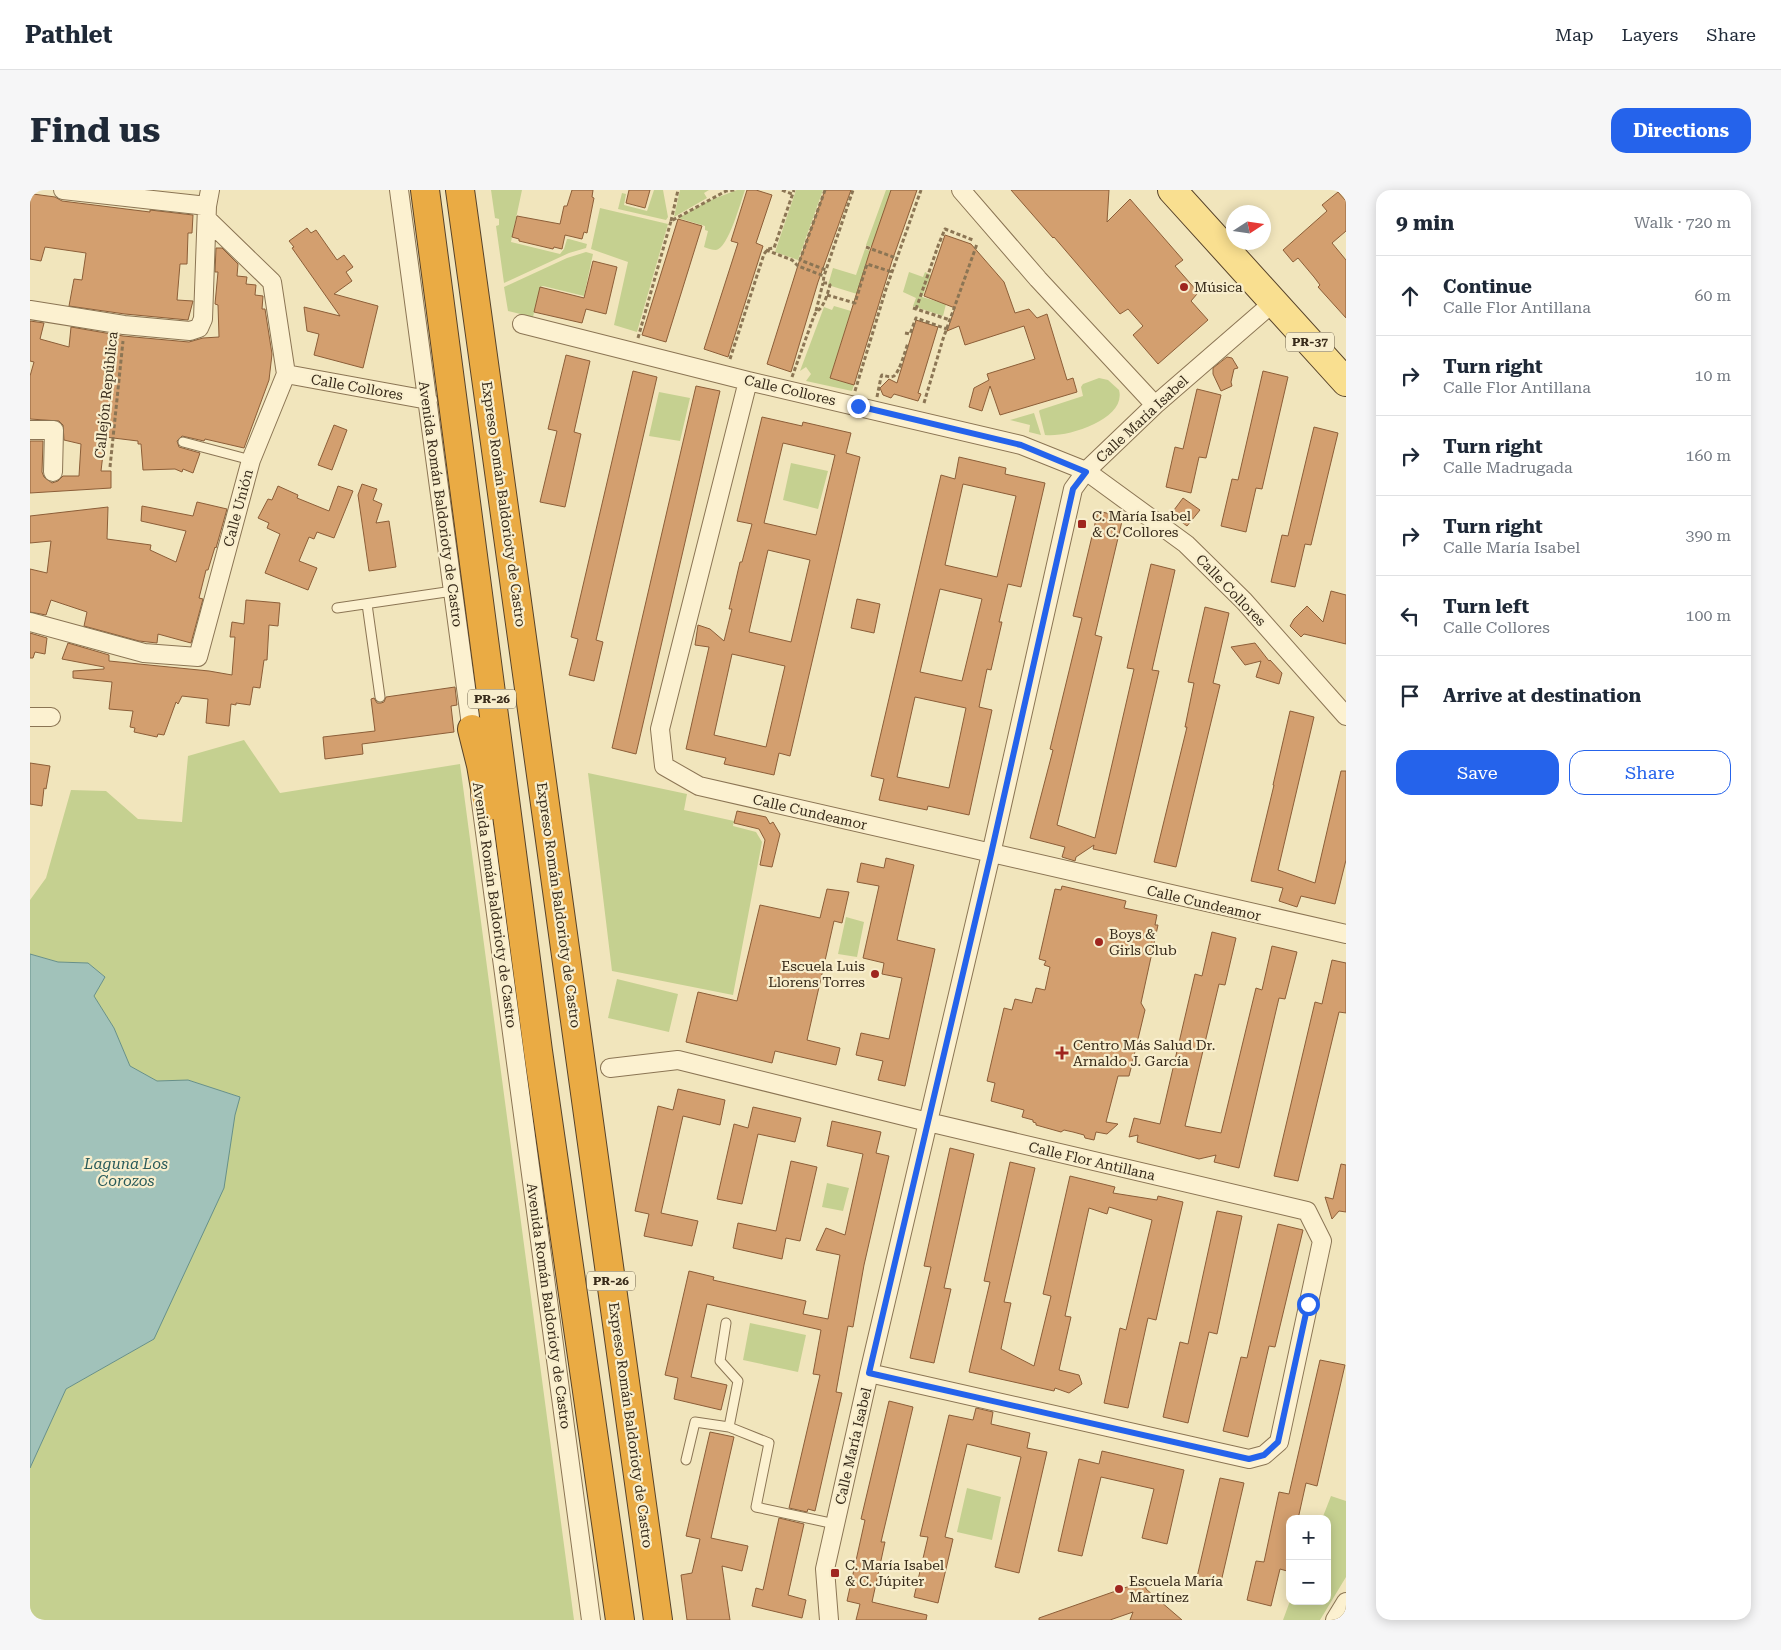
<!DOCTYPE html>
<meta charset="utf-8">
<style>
body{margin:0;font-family:"Roboto Serif",serif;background:#f6f6f7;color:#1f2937}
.controls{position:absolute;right:15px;bottom:15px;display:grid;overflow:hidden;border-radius:10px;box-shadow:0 2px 12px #0003}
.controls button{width:45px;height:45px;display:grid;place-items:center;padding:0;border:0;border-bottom:1px solid #e0e1e3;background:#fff;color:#1f2937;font:25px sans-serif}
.compass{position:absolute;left:1196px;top:15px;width:45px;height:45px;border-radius:50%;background:#fff;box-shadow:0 2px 12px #0003;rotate:78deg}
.stop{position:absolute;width:15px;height:15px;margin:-11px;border:4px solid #2563eb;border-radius:50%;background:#fff}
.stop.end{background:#2563eb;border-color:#fff;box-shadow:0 1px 5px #0008}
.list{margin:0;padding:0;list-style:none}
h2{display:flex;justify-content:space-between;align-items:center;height:65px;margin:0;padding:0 20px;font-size:21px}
h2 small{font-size:16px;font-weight:400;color:#747a83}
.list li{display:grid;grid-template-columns:32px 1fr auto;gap:15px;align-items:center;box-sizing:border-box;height:80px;padding:0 20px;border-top:1px solid #e0e1e3}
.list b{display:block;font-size:19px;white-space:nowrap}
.list p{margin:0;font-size:16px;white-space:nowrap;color:#747a83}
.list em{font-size:16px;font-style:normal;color:#747a83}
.actions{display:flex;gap:10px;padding:15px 20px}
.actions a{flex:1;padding:11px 0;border:1px solid #2563eb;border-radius:15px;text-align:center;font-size:18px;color:#2563eb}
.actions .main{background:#2563eb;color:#fff}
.icon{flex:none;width:28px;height:28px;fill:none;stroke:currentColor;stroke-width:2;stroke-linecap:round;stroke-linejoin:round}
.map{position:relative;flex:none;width:1316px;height:1430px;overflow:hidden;border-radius:15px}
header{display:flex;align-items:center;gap:30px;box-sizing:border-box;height:70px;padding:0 25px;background:#fff;border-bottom:1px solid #e0e1e3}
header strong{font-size:24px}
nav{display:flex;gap:28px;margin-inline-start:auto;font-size:18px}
.intro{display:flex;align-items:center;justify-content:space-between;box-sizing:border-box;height:120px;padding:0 30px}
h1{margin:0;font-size:35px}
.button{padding:12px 22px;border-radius:15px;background:#2563eb;color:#fff;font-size:18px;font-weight:700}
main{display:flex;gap:30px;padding:0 30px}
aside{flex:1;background:#fff;border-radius:15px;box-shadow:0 2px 12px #0003}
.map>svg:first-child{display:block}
.green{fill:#c5d090}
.water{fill:#a1c2ba;stroke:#679089}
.building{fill:#d39f6f;stroke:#8c5e38;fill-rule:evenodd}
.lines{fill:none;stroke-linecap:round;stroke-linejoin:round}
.service-casing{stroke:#8b7554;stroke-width:11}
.minor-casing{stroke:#8b7554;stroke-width:20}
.primary-casing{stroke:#574229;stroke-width:30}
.motorway-casing{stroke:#574229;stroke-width:30}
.path{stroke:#8b7554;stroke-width:3;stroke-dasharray:4 2.5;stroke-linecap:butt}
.service{stroke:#fcf1d0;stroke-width:9}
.minor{stroke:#fcf1d0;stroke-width:18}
.primary{stroke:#f9df90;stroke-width:28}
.motorway{stroke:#eaab44;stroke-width:28}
.route{stroke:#2563eb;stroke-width:6}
.poi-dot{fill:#9f261f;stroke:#f8eecd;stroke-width:2}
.labels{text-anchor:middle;stroke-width:4.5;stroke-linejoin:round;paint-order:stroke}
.shield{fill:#f8eecd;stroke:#726650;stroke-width:1}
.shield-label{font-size:12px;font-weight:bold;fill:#382b1a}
.poi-label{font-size:14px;fill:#382b1a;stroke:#f8eecd;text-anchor:start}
.street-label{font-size:14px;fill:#382b1a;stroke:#f8eecd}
.water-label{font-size:15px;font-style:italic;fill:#285a5a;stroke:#f8eecd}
</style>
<header>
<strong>Pathlet</strong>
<nav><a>Map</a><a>Layers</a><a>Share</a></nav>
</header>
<div class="intro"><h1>Find us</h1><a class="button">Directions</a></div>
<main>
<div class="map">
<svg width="1316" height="1430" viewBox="0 0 1316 1430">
<rect width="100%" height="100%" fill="#f1e5bc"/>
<!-- green -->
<path class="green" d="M461,0H492L481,52L530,64L534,59L537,49H539L557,54L556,58L539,63L474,93L466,36L469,35V29L465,28Z
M624,0H633L638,27L636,30L588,19L592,3L596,4L594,15L617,21Z
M650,0H679L674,3L677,8L644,27Z
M707,0H715C711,11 698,59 686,60C682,60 677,58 674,57L678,41L675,40V36L648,28L678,11Z
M766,0H793L768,70L745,62Z
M856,0H861L862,65L836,55Z
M570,18L638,34L607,142L584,135L598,72L561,59Z
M835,59L862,68L858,79L836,73L827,104L798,95L803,78L826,85Z
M556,62L563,64L554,106L513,96L510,97L503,127L478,121L474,97L537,68Z
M879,82L893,87L895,82L901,85L892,107L916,114L913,126L883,116L886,108L873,102Z
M804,116L821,121L800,188L824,195L822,201L776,191L781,184L776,177L770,181L794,117L802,120Z
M1069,188L1078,190L1089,200C1097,229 1037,248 1015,245L1009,221L1010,220L1053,206L1051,197L1053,194Z
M629,202L660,208L650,251L619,246Z
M1004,223L1011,245L999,242L1000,235L980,230Z
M761,273L798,281L788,319L753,310Z
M214,550L250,603L430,574L544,1430H0V1278L36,1199L124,1149L210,907L158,890L127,891L100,876L84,838L64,806L75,787L58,773L28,772L0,764V710L16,688L41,600L76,601L108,629L152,632L158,566Z
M558,583L657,604L654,620L704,631L703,636L726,642L732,652L703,805L582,781Z
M816,727L834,732L827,767L808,764Z
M587,789L648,804L639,842L578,828Z
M797,993L819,998L813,1021L792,1017Z
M720,1133L776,1145L768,1182L713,1170Z
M937,1298L971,1307L962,1350L927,1342Z
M1301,1306L1316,1311V1387L1290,1430H1253L1260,1411H1297V1329H1292Z"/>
<!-- water -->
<path class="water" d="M0,764L28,772L58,773L75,787L64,806L84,838L100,876L127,891L158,890L210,907L205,925L194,998L124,1149L36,1199L0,1278Z"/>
<!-- building -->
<path class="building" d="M542,0H563L562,7L564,8L557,43L554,42L552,49L535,45L532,59L524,57L523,59L489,51V49L482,47L487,26L530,34L534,16H537Z
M599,0H620L615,18L596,13Z
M717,0H726L742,5L726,53L733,56L698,167L674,159L708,53L701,51Z
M795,0H821L788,92L761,182L737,174L769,72Z
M861,0H887L862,71L824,195L800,188L840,61Z
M981,0H1079L1077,32L1100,9L1153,70L1145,76L1167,101L1165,102L1167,104L1161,111L1178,130L1128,174L1103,145L1113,136L1098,119L1090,124L1024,47L1023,48Z
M1308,2L1316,11V41L1302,53L1316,70V128L1288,97L1290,95L1284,87L1268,68L1263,72L1253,60L1297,21L1292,15Z
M3,4L25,7L32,11L120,22V20L163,25L162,43H158L157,74H150L147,110L163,111L158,130L95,124L39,116L44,89L52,90L56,63L15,57L11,71L0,69V6H3Z
M648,29L672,36L636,152L612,145Z
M277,38L281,43L286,40L307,70L314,65L323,77L316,82L322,91L304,104L348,116L333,178L284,165L289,144L277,141L274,117L310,126L262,58L264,57L259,51Z
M915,45L941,54L974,92L985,123L999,119L1007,128L1017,124L1037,190L1043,188L1047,202L970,225L960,196L952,221L939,217L944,198L959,190L957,184L1005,169L994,136L935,155L929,136L917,141L925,118L894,106Z
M186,58H192L208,74L207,86L217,87L216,94L226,95L225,105L233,106L232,119H235L242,164L239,190L214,258L175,249L174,251L152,246L147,251L149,257L170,263L163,283L153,279L152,282L145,279L113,280L111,254H108V251L75,247L71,281H81V298L0,303V251H13L12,282L14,287L22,293L28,291L33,286H49L51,254L34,250L33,235L29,231L0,229V186L4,172L0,171V131L14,133L10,149L39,157L41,137L93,146L159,152L173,148L189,147L188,115L185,114L188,82H185Z
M563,71L587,77L576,124L556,119L552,133L504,122L510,97L554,108Z
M886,130L908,137L888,203L891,204L888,211L864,204L861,208L853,205L850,198L859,189L867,193Z
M536,165L560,171L544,242L551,244L535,317L510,312L527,241L518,239Z
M1197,167L1202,168L1208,178L1204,179L1201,192L1202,196L1191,201L1183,184V178Z
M603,181L627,187L566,450L573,452L564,491L539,485L548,449L541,447Z
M1233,181L1258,187L1232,299L1226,298L1216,342L1191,336L1202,289L1208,290Z
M666,196L690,201L606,564L582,558Z
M1167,199L1191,205L1176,268L1169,267L1161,303L1136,297L1145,257L1153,259Z
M732,227L772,236L773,232L821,243L816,263L830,267L760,566L749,563L744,585L694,574L696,568L656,559L679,457L665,455L668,435L680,439L694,451L702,419H699L710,372H712L722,334L707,331ZM753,253L805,265L786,345L734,333ZM738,360L780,370L761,452L719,442ZM702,464L755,476L736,557L684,545Z
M304,235L317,240L302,280L288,275Z
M1284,237L1308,243L1281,355L1275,354L1265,397L1241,392L1252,345L1258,346Z
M929,267L976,278L975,284L1015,293L991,397L978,394L969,432H972L961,480L957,479L949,517L962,520L939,625L898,616L897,620L849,610L854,589L841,586L911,285L925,289ZM933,294L986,306L967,387L915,375ZM910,399L952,409L932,491L890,482ZM885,507L936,518L919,598L867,587Z
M332,294L347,299L343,310L352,314L346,333L359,331L366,377L339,381L328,305Z
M248,296L268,305L267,308L299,321L308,296L323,301L304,348L287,342L284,349L279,347L269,371L287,378L278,400L235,383L250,344L237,338L239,333L228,328L238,309L242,310Z
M1153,308L1170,320L1157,336L1141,324Z
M167,312L197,319L186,358L185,357L178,380H176L169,408L173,409L161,453L128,444L127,453L109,451L54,436L57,422L21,410L16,425L0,422V379L17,383L21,351L0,353V326L78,317L77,349L121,355L120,360L146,372L156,341L111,331L112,316L163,326Z
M1068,321L1093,327L1065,445L1072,447L1027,635L1065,648L1104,479L1097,478L1121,374L1145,380L1122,480L1129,481L1086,664L1063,659L1064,655L1046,667L1045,671L1032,667L1035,657L1000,648L1023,560L1020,559L1052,428L1043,426Z
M1301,401L1316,405V454L1274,444L1271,447L1260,436L1264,429L1277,416L1293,432Z
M827,409L850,414L844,443L821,438Z
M216,410L250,413L248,436L239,435L237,470H234L230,498L223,497L220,515L206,513V515L201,514L199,536L176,533L178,509L152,506L148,514L146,512L134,545L128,544L127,547L104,542L105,538L100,537L103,521L79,519L82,492L43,488V481L74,479V477L32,469L38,453L79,465V471L179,481L202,485L205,447H200L202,432L214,434Z
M1175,417L1199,423L1183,493L1190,495L1146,677L1124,672L1157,537H1155L1164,493L1158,492Z
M0,443L17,448L15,464L5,462L3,468H0Z
M1225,453L1239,471L1240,470L1252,483L1249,494L1226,487L1231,471L1215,475L1201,457Z
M425,497L427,515L421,516L424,542L332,554L333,564L295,569L293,547L345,541L341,509L344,508L347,513H351L354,512L356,507Z
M1260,521L1284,527L1248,680L1285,693L1311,581H1316V670L1305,714L1271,706L1267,717L1249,711L1253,698L1221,691L1244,595H1243Z
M0,573L20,576L16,599L14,598L12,616L0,614Z
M707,621L736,627L740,634L743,632L750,644L742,677L730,675L735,650L729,639L704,633Z
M856,668L884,675L867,750L905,759L875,896L848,890L853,871L826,865L831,843L859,849L872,788L852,784L854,773L833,768L849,696L827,692L831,673L854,678Z
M1032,696L1096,711L1094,718L1127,725L1125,735H1128L1111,813L1115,820L1102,874L1099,886H1088L1076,932L1088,934L1077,944L1066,942L1064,950L1055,948L1054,945L1043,942L1034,940L1031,942L1006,935V933L1003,932V930L992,927L994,920L961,911L965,893L957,891L974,818L982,820L985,809L1002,813L1006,798L1015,800L1020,777L1014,775L1016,771L1009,769L1025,699L1031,700Z
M797,699L819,702L812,733L804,731L777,850L810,858L806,875L745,861L742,873L656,852L668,802L707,811L730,715L790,728Z
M1182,742L1206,748L1195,795L1189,794L1155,936L1191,943L1226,798L1232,800L1242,756L1267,762L1255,809L1249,808L1209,978L1184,972L1186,965L1169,969L1107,952L1108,945L1099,947L1104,928L1130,934L1165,784L1172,786Z
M1302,770L1316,773V823L1309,822L1268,991L1244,986L1285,812L1292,814Z
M648,899L695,910L690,935L653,926L631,1023L668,1031L662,1056L614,1046L619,1024L605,1021L628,916L643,920Z
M723,917L771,928L765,952L728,944L712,1014L687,1009L704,934L718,938Z
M802,931L851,942L846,963L859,966L834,1075L823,1137L818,1136L806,1202L812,1203L785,1321L778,1319L777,1322L759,1318L790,1185L783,1184L791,1140L677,1114L661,1187L697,1195L691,1220L644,1209L648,1188L635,1185L659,1081L684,1087L683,1090L776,1111L773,1124L798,1129L810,1065L786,1060L796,1038L815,1045L833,964L797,956Z
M920,958L944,964L914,1098L921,1099L904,1173L880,1168L901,1077L894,1076Z
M761,971L787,977L770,1051L756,1048L752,1069L703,1058L708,1033L746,1041Z
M980,972L1005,978L974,1112L981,1113L971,1159L1004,1176L1021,1106L1013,1104L1040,986L1085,997L1083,1003L1127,1010L1128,1006L1153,1012L1126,1130L1118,1128L1098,1218L1074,1213L1090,1138L1096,1140L1122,1030L1079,1017L1077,1024L1059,1018L1035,1126L1041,1127L1029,1180L1049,1185L1052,1194L1039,1203L1025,1198L1024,1201L939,1182L960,1092L954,1091Z
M1311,974L1316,975V1022L1309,1021L1302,1029L1295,1007L1303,1009Z
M1187,1021L1212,1026L1187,1144L1179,1142L1158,1233L1133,1227L1150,1152L1158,1154Z
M1248,1034L1273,1040L1245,1157L1239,1156L1218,1247L1193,1241L1211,1167L1217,1168Z
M1290,1170L1315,1175L1287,1296L1276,1293L1268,1329H1260V1367L1257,1381L1250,1379L1241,1416L1217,1410L1226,1371L1234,1372L1249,1302L1259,1304Z
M859,1211L883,1217L851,1352H855L842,1412L897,1425L896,1430H826L830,1414L817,1411L835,1330L831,1329Z
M946,1218L963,1222L961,1234L1000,1243L997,1258L1017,1262L989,1383L965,1377L991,1267L937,1254L915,1347L923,1349L908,1413L884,1407L898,1347L890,1346L919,1225L943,1230Z
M680,1242L704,1247L681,1348L718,1356L712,1381L692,1376L700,1430H657L651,1385L662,1383L670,1349L656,1346Z
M1072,1261L1154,1280L1137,1354L1112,1348L1124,1299L1071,1287L1052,1366L1028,1361L1049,1269L1069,1274Z
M1190,1288L1214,1293L1191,1392L1167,1387Z
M749,1328L774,1334L758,1405L776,1410L772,1428L722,1416L726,1398L733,1400Z
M1100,1392L1116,1396V1399L1152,1430H1100L1103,1422L1080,1430H1009V1428L1100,1396Z"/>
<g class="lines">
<defs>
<path id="service" d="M153,252L221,270
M337,414L350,507
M307,418L423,401
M696,1133L690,1171L708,1191L699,1237L739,1253L726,1317L805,1334
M656,1270L665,1232L699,1237"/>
<path id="minor" d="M33,0L177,16
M369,0L443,550
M931,0L1008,89L1125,215
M0,120L94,135L160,141L169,138L173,129L177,16L180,0
M492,134L718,191L991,255L1056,281L1156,354L1214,411L1316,526
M256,184L398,210
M718,191L630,539L634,576L669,596L1316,744
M0,240H24L23,282
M0,432L114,463L168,467L221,270L256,184L242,92L177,29
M0,527H21
M450,605L561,1430
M580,878L648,870L898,932L1277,1021L1292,1051L1249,1252L1234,1265L1219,1269L839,1183
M799,1430L795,1379L839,1183L961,664L1043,299L1056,281L1125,215L1245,111
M1305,1430L1316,1412"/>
<path id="primary" d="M1142,0L1316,192"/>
<path id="motorway" d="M395,0L508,861L590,1430
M430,0L628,1430
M442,539L451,575L458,616"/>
</defs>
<!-- service casing -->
<use href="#service" class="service-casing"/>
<!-- minor casing -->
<use href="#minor" class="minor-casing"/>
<!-- primary casing -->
<use href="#primary" class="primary-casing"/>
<!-- motorway casing -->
<use href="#motorway" class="motorway-casing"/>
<!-- path -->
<path class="path" d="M752,0L762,4
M795,0L770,70L796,80
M641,31L648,0
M836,57L866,68
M736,60L762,70L768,76L794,86
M797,105L825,113L837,74L862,82
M883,118L920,130
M886,119L908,56L915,39L943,50
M786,121L793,93
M875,143L880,144L886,128L917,139
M608,148L641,31L696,1L705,0
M700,169L734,64L738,59L744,58L764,0
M762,187L784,126C786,121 789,121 792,116C796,110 798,102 800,95L798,93H793L794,86L823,0
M825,201L856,99L891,0
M847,207L851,187L852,185C856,186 860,188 864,186C870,181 875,161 878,153
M894,213L913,149L947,54
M80,277L93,151"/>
<!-- service -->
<use href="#service" class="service"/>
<!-- minor -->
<use href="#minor" class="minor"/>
<!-- primary -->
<use href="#primary" class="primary"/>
<!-- motorway -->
<use href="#motorway" class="motorway"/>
</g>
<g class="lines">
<!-- route -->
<path class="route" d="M828,216L991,255L1056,282L1043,299L961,664L839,1183L1219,1269L1234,1265L1248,1252L1278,1114"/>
</g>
<!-- markers -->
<g class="poi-dot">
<circle cx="1154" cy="97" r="5"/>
<rect x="1047" y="329" width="10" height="10" rx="2.5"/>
<circle cx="1069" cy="752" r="5"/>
<circle cx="845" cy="784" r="5"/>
<path d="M1029.5 855.5h5v5h5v5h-5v5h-5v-5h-5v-5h5z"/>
<rect x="800" y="1378" width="10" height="10" rx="2.5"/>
<circle cx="1089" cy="1399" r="5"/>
</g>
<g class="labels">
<!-- shield labels -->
<g class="shield">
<rect x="1256" y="142.5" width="48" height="19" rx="4"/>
<rect x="438" y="499.5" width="48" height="19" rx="4"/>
<rect x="557" y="1081.5" width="48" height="19" rx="4"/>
</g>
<g class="shield-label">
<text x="1280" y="156">PR-37</text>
<text x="462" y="513">PR-26</text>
<text x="581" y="1095">PR-26</text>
</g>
<!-- poi labels -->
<g class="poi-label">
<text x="1164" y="102">Música</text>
<text x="1062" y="331">C. María Isabel<tspan x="1062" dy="16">&amp; C. Collores</tspan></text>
<text x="1079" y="749">Boys &amp;<tspan x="1079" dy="16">Girls Club</tspan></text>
<text x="835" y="781" text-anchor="end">Escuela Luis<tspan x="835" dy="16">Llorens Torres</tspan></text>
<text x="1043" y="860">Centro Más Salud Dr.<tspan x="1043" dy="16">Arnaldo J. García</tspan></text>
<text x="815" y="1380">C. María Isabel<tspan x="815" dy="16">&amp; C. Júpiter</tspan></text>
<text x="1099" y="1396">Escuela María<tspan x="1099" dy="16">Martínez</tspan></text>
</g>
<!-- street labels -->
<g class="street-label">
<text transform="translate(327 197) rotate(10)" y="5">Calle Collores</text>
<text transform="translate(760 200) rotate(13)" y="5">Calle Collores</text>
<text transform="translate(76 205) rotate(-84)" y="5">Callejón República</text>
<text transform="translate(1112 229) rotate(-43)" y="5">Calle María Isabel</text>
<text transform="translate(411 314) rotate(82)" y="5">Avenida Román Baldorioty de Castro</text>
<text transform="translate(474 314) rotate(82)" y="5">Expreso Román Baldorioty de Castro</text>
<text transform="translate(208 318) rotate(-75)" y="5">Calle Unión</text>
<text transform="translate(1201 400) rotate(46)" y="5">Calle Collores</text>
<text transform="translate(780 622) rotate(13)" y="5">Calle Cundeamor</text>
<text transform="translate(1174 713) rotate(13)" y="5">Calle Cundeamor</text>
<text transform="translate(465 715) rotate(82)" y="5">Avenida Román Baldorioty de Castro</text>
<text transform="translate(529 715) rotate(82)" y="5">Expreso Román Baldorioty de Castro</text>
<text transform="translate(1062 971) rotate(13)" y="5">Calle Flor Antillana</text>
<text transform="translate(519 1116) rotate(82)" y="5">Avenida Román Baldorioty de Castro</text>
<text transform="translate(601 1235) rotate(82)" y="5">Expreso Román Baldorioty de Castro</text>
<text transform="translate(823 1256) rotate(-77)" y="5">Calle María Isabel</text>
</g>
<!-- water labels -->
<g class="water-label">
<text x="96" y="979">Laguna Los<tspan x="96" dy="17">Corozos</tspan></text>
</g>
</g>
</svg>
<div class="controls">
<button>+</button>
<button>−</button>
</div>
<svg class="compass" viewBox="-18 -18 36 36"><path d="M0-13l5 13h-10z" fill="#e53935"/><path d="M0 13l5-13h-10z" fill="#747a83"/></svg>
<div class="stop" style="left:1278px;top:1114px"></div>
<div class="stop end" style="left:828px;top:216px"></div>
</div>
<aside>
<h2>9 min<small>Walk · 720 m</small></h2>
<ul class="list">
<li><svg class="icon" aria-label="ahead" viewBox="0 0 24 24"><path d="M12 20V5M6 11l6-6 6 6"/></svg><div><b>Continue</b><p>Calle Flor Antillana</p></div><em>60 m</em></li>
<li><svg class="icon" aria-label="right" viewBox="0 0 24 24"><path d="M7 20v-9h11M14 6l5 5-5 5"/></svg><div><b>Turn right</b><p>Calle Flor Antillana</p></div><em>10 m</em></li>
<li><svg class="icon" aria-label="right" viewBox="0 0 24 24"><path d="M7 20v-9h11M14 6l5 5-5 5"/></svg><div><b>Turn right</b><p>Calle Madrugada</p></div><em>160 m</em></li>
<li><svg class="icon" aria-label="right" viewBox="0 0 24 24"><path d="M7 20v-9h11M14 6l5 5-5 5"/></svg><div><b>Turn right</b><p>Calle María Isabel</p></div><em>390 m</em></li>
<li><svg class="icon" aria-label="left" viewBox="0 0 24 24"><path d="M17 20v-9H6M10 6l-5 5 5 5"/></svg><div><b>Turn left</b><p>Calle Collores</p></div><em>100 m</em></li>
<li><svg class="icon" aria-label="arrive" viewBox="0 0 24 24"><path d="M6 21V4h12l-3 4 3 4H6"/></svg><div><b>Arrive at destination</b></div></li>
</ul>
<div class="actions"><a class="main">Save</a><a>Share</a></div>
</aside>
</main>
